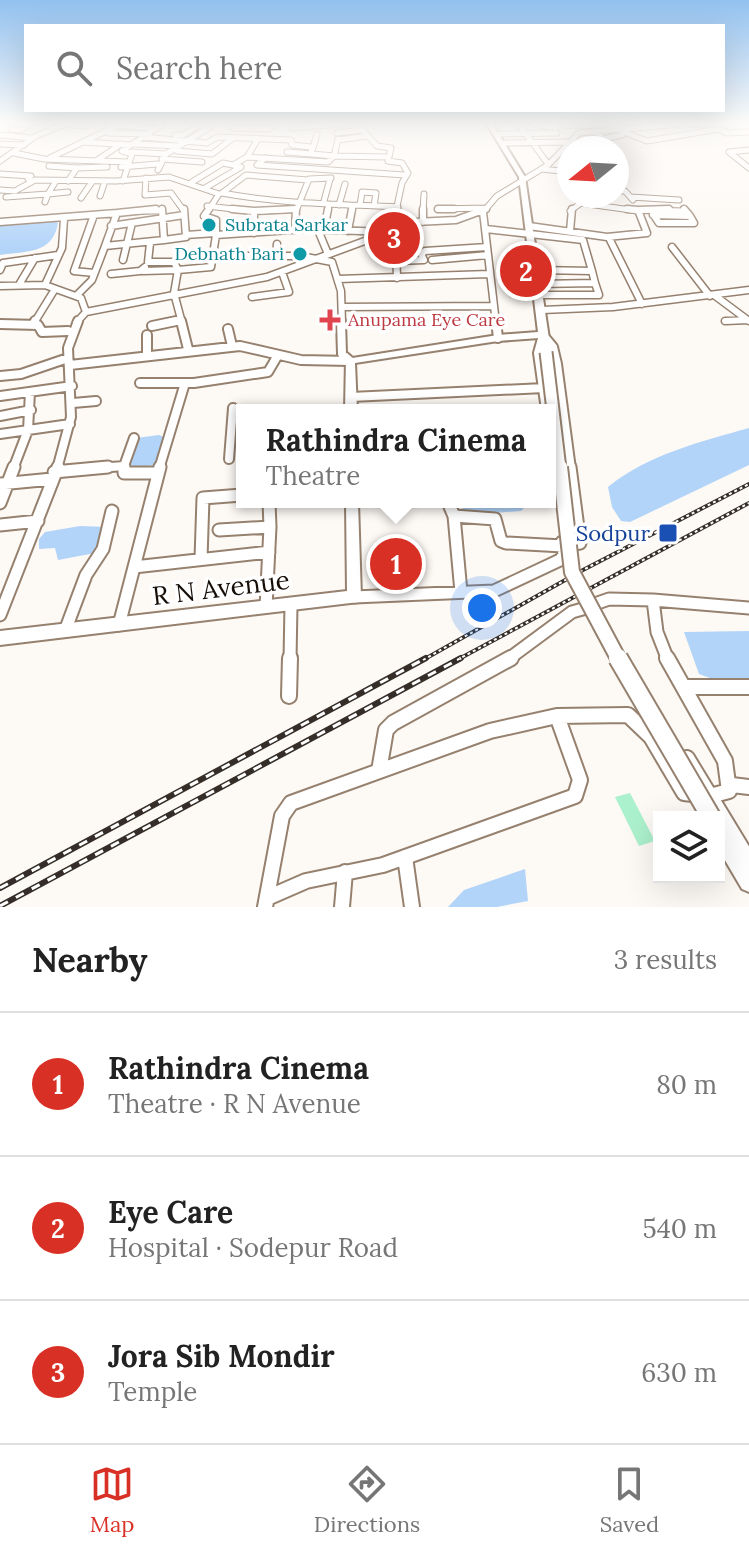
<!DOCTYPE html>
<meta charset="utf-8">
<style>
body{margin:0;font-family:Lora,serif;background:#f2f2f2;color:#222}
.controls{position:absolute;right:24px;bottom:24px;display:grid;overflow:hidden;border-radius:0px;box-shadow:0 8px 32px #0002}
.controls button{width:72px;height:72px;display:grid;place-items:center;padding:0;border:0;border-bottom:2px solid #e0e0e0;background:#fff;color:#222;font:40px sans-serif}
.compass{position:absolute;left:557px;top:136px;width:72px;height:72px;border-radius:50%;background:#fff;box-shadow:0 8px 32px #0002;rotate:252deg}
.you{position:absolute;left:482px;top:608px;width:28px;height:28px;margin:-20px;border:6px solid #fff;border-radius:50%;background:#1a73e8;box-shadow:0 0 0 12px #1a73e833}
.badge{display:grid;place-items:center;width:52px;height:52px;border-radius:50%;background:#d93025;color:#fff;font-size:26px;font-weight:700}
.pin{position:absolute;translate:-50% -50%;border:4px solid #fff;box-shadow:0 2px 8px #0006}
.popup{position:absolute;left:236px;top:404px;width:320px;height:104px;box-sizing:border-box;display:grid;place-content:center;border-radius:0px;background:#fff;filter:drop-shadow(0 2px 6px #0005);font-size:26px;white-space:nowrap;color:#767676}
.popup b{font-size:30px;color:#222}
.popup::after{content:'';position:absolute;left:50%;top:100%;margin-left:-16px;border:16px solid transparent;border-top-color:#fff}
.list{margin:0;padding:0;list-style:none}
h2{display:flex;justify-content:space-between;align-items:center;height:104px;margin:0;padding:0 32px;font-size:34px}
h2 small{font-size:26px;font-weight:400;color:#767676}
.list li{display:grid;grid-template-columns:52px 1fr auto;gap:24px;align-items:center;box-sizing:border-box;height:144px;padding:0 32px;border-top:2px solid #e0e0e0}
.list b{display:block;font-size:30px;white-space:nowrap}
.list p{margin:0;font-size:26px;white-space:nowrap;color:#767676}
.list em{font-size:26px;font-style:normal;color:#767676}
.icon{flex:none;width:44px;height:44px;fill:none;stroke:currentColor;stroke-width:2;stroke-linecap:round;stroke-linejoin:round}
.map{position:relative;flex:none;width:749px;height:907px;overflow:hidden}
.search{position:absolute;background:#fff;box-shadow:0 8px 32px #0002;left:24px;right:24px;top:24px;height:88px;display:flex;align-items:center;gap:20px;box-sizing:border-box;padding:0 28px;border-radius:0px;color:#767676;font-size:30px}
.sheet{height:536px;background:#fff}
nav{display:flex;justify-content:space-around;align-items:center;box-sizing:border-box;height:112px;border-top:2px solid #e0e0e0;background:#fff;font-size:22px;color:#767676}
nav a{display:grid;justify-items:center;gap:4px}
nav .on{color:#d93025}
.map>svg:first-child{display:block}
.green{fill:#acf1cd}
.water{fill:#b2d4f9}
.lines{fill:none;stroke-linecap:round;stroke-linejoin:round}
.minor-far4-casing{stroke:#96816f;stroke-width:7}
.minor-far3-casing{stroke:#96816f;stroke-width:9}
.minor-far2-casing{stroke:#96816f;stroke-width:12}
.minor-far1-casing{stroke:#96816f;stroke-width:15}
.minor-casing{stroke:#96816f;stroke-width:18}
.major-casing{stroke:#96816f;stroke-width:4}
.minor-far4{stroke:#fff;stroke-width:5}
.minor-far3{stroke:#fff;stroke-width:6}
.minor-far2{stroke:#fff;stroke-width:8}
.minor-far1{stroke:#fff;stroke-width:11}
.minor{stroke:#fff;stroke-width:14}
.major{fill:#fff;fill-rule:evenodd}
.rail-far1-casing{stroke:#352e28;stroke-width:4}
.rail-casing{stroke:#352e28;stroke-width:6}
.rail-far1{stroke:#fff;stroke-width:2;stroke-dasharray:3;stroke-linecap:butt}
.rail{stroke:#fff;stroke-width:3;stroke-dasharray:9;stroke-linecap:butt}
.major-bridge-far2-casing{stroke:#96816f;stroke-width:15;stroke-linecap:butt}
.major-bridge-far1-casing{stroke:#96816f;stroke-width:18;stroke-linecap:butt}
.major-bridge-casing{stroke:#96816f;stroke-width:22;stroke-linecap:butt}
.major-bridge-far2{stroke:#fff;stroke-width:11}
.major-bridge-far1{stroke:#fff;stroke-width:14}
.major-bridge{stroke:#fff;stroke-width:18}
.culture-dot{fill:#0f9aa8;stroke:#fff;stroke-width:3}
.health-dot{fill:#e0444e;stroke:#fff;stroke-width:3}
.transit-dot{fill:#1a4fb4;stroke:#fff;stroke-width:3}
.labels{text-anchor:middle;stroke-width:7;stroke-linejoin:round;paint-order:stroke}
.far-culture-label{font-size:18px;fill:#0d838f;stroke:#fff;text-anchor:start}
.far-health-label{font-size:18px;fill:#be3a42;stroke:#fff;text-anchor:start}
.transit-label{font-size:22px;fill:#164399;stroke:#fff;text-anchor:end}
.near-street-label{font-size:26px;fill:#150d07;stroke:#fff}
</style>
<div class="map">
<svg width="749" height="907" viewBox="0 0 749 907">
<rect width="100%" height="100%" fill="#fdf9f5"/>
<!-- green -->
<path class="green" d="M630,793L655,841L639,846L615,797Z"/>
<!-- water -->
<path class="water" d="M54,220L58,223C53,254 27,251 0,255V226Z
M749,428V465L630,522L621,521L612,507L608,487C649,454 700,442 749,428Z
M159,435L166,438L159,465L130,467L128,451L136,438Z
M461,502H525L526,506L521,511L480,514L463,511Z
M80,526L106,527L95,553L58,560L55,548L39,549V539L45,532Z
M749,631V682L715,680L699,674L684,632Z
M525,869L528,901L497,907H448L464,890Z"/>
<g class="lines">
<defs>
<path id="minor-far4" d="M293,123L292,128L353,123
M356,123L377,146L391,148L388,161L402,163L408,173L402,183L396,211
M518,123L548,164
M531,123L555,128
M65,124L85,126
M107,124L119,125L83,142L131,145
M689,124H718
M119,125L151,128
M564,125H622
M233,128L269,129L275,123
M11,129L21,130L31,123
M621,131L647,141L719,129L727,133L749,132
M595,132L604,139L622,135
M109,133L149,134
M337,133L363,130
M499,134L557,133
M0,135L32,138
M175,135H184L197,126
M143,137L207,143L217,137L291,140L292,145L311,147L312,154L334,156L338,139
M258,139L247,157L328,162L334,156L389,157
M338,140L368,136
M505,143L567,142
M0,144L24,145
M134,144L179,146
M313,148L317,134
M749,150L729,152L749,168
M177,151L212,154L233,138
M131,152L166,154
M287,152L312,154
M14,153L44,159L128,162
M50,158L83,142
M265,158L257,165L405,175
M162,159L202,162
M0,161L36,136L67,123
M96,161L121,144
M49,166L77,168L68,181
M121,167L158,164
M77,168L107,167
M542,169L569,172
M158,170L166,154L210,127
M0,174L31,176L28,179
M146,178L145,195L171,193L184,211
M123,181L132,154L122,151L161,125L157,123
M192,182L223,163L233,165L247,157
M205,188L241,167L233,165
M0,190L15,191L35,180L116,181L169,177L219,194L208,211
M617,191H625L633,200
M222,193C280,204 339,204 398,207
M222,193L246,175L308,180
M100,196L105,181
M6,197L48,194L56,181
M631,197L679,200
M81,198L92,182
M324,201L330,179
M45,202L48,194L68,192
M339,205L345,184
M349,205L353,206L352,211
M360,205L362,192L376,193L374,206
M207,206L251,211
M438,209L486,208
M638,210L686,211
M138,211H162
M261,211L296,209
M296,211L309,179L331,178
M328,211L329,204
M423,211L424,194
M484,211L497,196L548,165L579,133L691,123
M570,211L581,203L638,211"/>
<path id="minor-far3" d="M156,209L117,213L105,246L164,240
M162,209L164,240
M209,209L204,216L216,220V235L304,229L389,232L396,248L397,278
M232,209L254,211V233
M438,209H454
M638,210L669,209
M254,211L296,209
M483,212L496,323
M653,214L659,223H694L690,216
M94,215L74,271L94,273
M653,215L690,216L684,209
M64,219L62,248L45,285L81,298L86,312
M0,222L117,213
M411,222L412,240
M423,222V209
M394,223L397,209
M111,226L184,215
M529,226L607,237L647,233L638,210L627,209
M486,229L583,240L592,271
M295,230L296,209
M318,230L328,254
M324,230L328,209
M348,231L352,209
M570,231L572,209
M186,235L215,233
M164,240L186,237L184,209
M610,240L642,304
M672,247L710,296
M238,256H301L332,262L341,291L342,323
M276,258L277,244
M123,260L132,223
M432,260L488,255
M395,261L424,260L421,254L425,251L487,247
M0,270L3,263L58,255
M537,270L592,271L595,283L538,284
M143,271L178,270L174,262H148L150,243
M111,274L140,271L145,267
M338,279L489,274
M20,283L35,258
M0,286L45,285
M540,295H599L595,283
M714,295L749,321
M76,296L92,280L105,246
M252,297L289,292L282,272
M342,307L492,306
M542,310L613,307L749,290
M725,321L749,320
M34,323L55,289
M76,323L86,312L267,277L389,232L394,223L456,220L486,209
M166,323L181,320
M182,323L174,293L178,270L211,267L216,235"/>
<path id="minor-far2" d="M181,321L188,349
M341,321L342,354L350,361
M496,321L498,338
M0,324L38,325L42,332L68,331
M33,325L35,321
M152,326L176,321
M228,329L232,346
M147,335V355
M70,365L240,346L301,360L350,361
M0,376L21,374L68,358
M140,383H194L268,372L278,355
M0,396L72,386
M351,397L544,388
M73,403L96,401
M546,410L538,353L543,335L553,347L557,364L571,469
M0,416L31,410
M0,434L70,424
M550,435L553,456
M229,459L233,408
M124,466L134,438
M13,469L28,430L30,392
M57,469L71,417L68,348L78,321
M85,469L124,466V469
M159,469L185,383"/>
<path id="minor-far1" d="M124,467V473H158
M54,472L108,467
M0,484L52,479
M269,502L270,527
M448,502L454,516L461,592
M0,503L14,467
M454,516L495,519L501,541L506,543L563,546L562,542
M0,525L38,521
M219,530L270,527L266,607
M201,559L203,498L242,495
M134,567L269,552
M354,597L494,591L560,560L564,555L563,546L580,543L570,467
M592,605L609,599L653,600
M0,615L58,467
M119,625L160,467
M65,631L86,575L103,549L112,511
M290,660L291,605
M507,660L572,612L593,606
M668,660L657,632L653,600L749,608"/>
<path id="minor" d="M686,687H749
M289,696L290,658
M687,758L749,860
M379,771L386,730L393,723L511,658
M732,785L749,787
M405,857L412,907
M267,898L306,881L383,865L575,796L580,780L557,716
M265,907L282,816L291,803L490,731L557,716L628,715L651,737L684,793L710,796L729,791L725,761L667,658
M342,907L345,872"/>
<path id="major" d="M486,123H492L525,177L551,352L546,355L542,354L539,338L498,341L355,363L357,410H345L346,359L498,335L538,332L519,177Z
M346,502H358L361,597L359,602L0,645V631L347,591Z
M719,821L726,824L749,863V892L742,889L719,850Z"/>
</defs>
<!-- minor-far4 casing -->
<use href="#minor-far4" class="minor-far4-casing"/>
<!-- minor-far3 casing -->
<use href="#minor-far3" class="minor-far3-casing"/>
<!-- minor-far2 casing -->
<use href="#minor-far2" class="minor-far2-casing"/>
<!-- minor-far1 casing -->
<use href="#minor-far1" class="minor-far1-casing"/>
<!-- minor casing -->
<use href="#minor" class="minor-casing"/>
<!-- major casing -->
<use href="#major" class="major-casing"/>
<!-- minor-far4 -->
<use href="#minor-far4" class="minor-far4"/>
<!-- minor-far3 -->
<use href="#minor-far3" class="minor-far3"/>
<!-- minor-far2 -->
<use href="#minor-far2" class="minor-far2"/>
<!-- minor-far1 -->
<use href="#minor-far1" class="minor-far1"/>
<!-- minor -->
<use href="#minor" class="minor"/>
<!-- major -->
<use href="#major" class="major"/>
<defs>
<path id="rail-far1" d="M423,660L583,570L749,484
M457,660L749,503"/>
<path id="rail" d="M0,888L426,658
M0,906L461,658"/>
</defs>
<!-- rail-far1 casing -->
<use href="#rail-far1" class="rail-far1-casing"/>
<!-- rail casing -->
<use href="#rail" class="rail-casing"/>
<!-- rail-far1 -->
<use href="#rail-far1" class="rail-far1"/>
<!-- rail -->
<use href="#rail" class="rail"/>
<defs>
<path id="major-bridge-far2" d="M546,352L560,469"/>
<path id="major-bridge-far1" d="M560,467L572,572L619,660"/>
<path id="major-bridge" d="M618,658L711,817"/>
</defs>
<!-- major-bridge-far2 casing -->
<use href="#major-bridge-far2" class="major-bridge-far2-casing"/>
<!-- major-bridge-far1 casing -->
<use href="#major-bridge-far1" class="major-bridge-far1-casing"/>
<!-- major-bridge casing -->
<use href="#major-bridge" class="major-bridge-casing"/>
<!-- major-bridge-far2 -->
<use href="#major-bridge-far2" class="major-bridge-far2"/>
<!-- major-bridge-far1 -->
<use href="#major-bridge-far1" class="major-bridge-far1"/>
<!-- major-bridge -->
<use href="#major-bridge" class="major-bridge"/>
</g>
<!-- sky -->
<linearGradient id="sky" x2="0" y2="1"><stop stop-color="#92c1ef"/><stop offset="0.49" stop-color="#fefcfa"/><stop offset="1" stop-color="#fefcfa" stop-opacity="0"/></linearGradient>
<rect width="749" height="250" fill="url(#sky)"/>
<!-- markers -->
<g class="culture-dot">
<circle cx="209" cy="225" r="8"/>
<circle cx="300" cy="254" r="8"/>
</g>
<path class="health-dot" d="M326 308h8v8h8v8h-8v8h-8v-8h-8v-8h8z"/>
<rect class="transit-dot" x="658" y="523" width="20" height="20" rx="4"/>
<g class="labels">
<!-- far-culture labels -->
<g class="far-culture-label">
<text x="225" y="231">Subrata Sarkar</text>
<text x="284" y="260" text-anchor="end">Debnath Bari</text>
</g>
<!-- far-health labels -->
<g class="far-health-label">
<text x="348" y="326">Anupama Eye Care</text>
</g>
<!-- transit labels -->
<g class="transit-label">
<text x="650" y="541">Sodpur</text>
</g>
<!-- near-street labels -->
<g class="near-street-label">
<text transform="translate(221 588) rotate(-7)" y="9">R N Avenue</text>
</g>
</g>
</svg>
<div class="controls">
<button><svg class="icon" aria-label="layers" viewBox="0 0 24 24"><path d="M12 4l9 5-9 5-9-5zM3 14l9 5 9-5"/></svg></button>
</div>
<svg class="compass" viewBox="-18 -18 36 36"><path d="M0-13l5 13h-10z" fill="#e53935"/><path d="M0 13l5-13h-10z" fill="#767676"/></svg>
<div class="you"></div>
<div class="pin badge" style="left:396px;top:564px">1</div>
<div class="popup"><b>Rathindra Cinema</b>Theatre</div>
<div class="pin badge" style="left:526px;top:271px">2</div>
<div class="pin badge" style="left:394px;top:238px">3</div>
<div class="search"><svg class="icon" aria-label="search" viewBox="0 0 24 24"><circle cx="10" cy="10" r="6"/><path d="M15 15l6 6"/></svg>Search here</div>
</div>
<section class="sheet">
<h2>Nearby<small>3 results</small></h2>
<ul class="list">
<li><span class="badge">1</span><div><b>Rathindra Cinema</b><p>Theatre · R N Avenue</p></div><em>80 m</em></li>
<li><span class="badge">2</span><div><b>Eye Care</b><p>Hospital · Sodepur Road</p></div><em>540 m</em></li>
<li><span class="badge">3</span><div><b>Jora Sib Mondir</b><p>Temple</p></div><em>630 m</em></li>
</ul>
</section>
<nav>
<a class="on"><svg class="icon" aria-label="map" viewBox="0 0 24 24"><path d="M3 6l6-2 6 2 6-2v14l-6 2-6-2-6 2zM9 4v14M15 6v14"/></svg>Map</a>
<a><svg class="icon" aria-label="directions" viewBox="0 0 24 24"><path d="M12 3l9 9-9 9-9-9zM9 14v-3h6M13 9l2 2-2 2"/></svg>Directions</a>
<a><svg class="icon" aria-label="saved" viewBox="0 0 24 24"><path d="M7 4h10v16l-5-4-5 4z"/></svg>Saved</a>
</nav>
